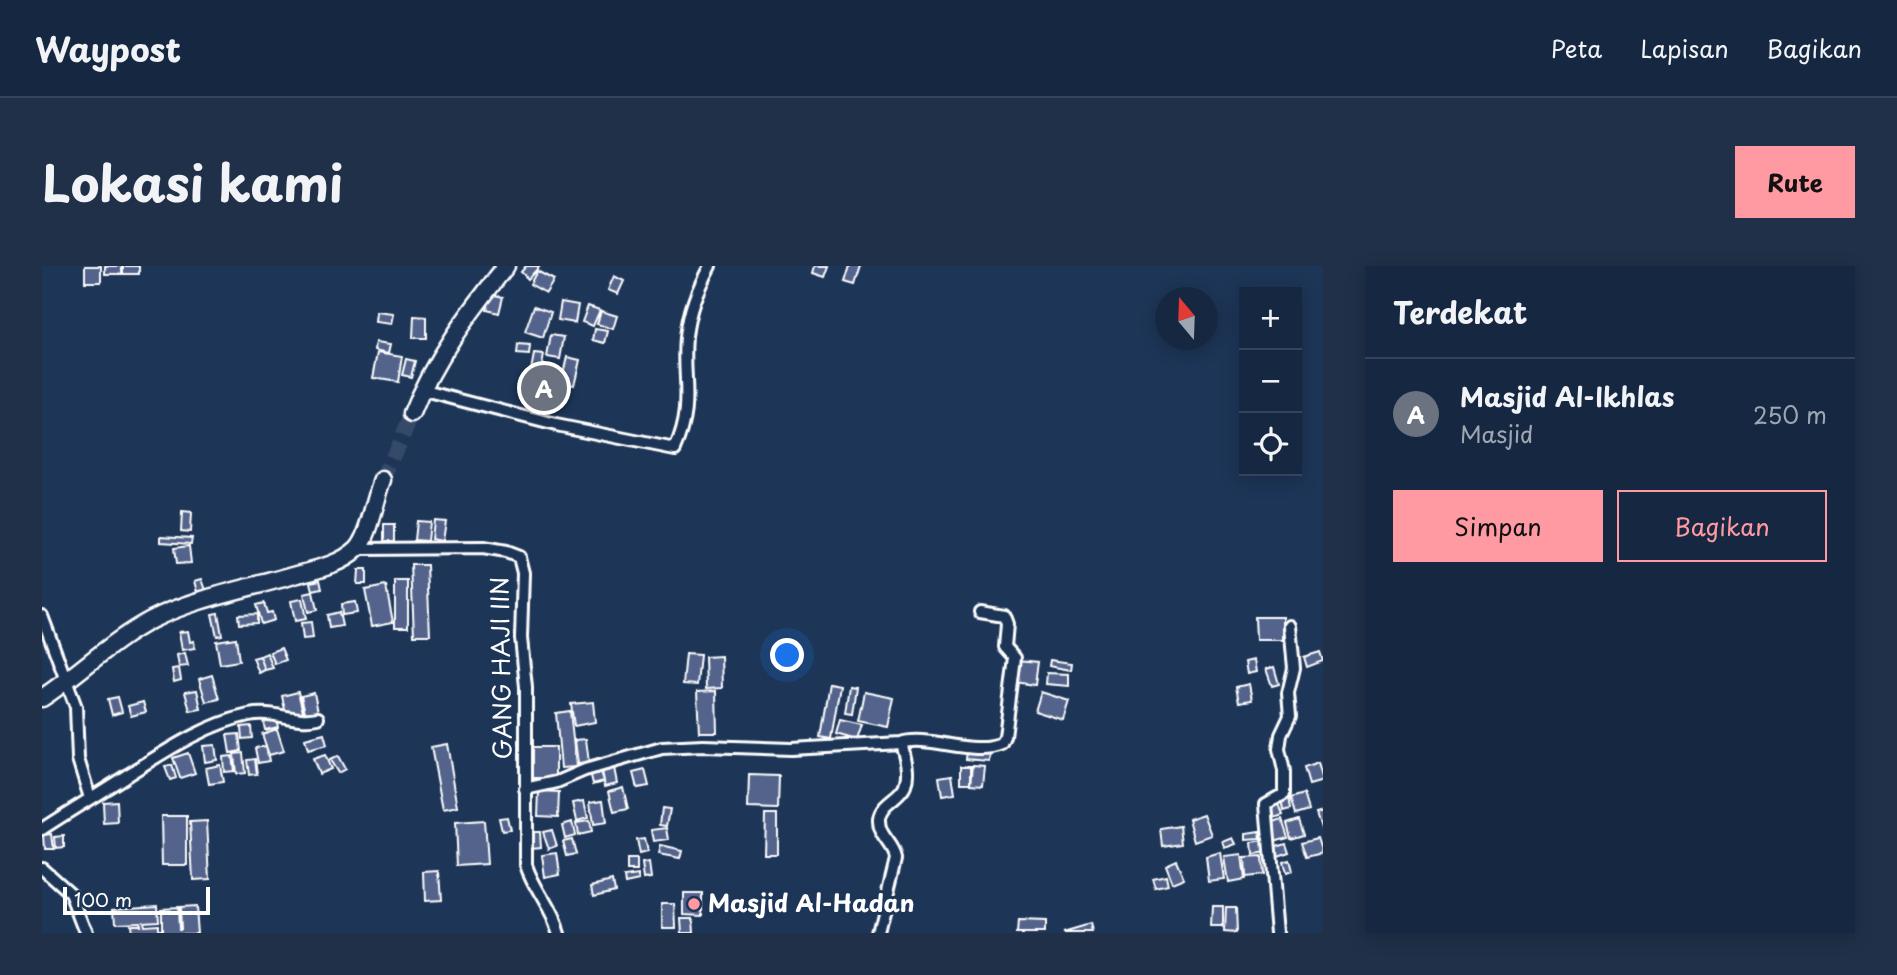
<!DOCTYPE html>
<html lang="id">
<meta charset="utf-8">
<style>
body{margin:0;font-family:"Playpen Sans",sans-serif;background:#1f3048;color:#f1f3f6}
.controls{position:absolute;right:21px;top:21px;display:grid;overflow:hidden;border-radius:0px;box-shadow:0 4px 18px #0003}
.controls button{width:63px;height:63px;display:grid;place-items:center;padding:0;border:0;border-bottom:2px solid #35445a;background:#162841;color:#f1f3f6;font:35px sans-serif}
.compass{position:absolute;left:1113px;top:21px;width:63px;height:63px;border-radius:50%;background:#162841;box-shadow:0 4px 18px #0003;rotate:341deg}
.scale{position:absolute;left:21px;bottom:18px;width:147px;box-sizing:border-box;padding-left:7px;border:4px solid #fff;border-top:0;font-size:19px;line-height:24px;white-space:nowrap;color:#fff;-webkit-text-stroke:5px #1d3557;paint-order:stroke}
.you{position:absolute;left:746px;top:390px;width:24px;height:24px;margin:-18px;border:5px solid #fff;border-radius:50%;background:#1a73e8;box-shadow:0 0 0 10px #1a73e833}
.badge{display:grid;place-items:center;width:46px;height:46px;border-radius:50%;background:#ff9aa2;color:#fff;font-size:23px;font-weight:700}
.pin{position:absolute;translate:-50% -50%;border:4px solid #fff;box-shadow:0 2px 7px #0006}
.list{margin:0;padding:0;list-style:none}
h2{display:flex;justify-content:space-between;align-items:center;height:91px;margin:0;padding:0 28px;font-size:30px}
h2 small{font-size:23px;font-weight:400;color:#9ea6b1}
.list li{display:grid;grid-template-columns:46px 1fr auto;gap:21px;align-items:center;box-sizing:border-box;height:112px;padding:0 28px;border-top:2px solid #35445a}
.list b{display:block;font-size:26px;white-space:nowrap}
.list p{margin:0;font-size:23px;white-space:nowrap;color:#9ea6b1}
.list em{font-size:23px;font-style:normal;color:#9ea6b1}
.actions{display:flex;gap:14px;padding:21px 28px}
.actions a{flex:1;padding:16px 0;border:2px solid #ff9aa2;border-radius:0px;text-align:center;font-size:24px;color:#ff9aa2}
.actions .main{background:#ff9aa2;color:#111}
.icon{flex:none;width:38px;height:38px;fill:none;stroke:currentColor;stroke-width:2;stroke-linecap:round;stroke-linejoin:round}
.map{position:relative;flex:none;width:1281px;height:667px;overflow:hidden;border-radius:0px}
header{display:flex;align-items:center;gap:42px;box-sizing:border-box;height:98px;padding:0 35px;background:#162841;border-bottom:2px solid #35445a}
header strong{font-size:33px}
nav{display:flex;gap:38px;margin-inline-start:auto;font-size:24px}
.intro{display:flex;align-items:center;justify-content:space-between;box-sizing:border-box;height:168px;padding:0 42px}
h1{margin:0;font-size:49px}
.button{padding:18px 32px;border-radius:0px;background:#ff9aa2;color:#111;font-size:24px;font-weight:700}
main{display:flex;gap:42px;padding:0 42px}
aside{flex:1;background:#162841;border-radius:0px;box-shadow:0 4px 18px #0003}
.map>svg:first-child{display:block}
.building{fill:#52648b;stroke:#fff;stroke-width:2}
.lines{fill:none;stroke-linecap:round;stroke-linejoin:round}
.secondary-tunnel{stroke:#344968;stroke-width:16;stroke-dasharray:16 8;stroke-linecap:butt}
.street-casing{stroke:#fff;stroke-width:16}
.secondary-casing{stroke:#fff;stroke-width:21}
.street{stroke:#1d3557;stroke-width:10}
.secondary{stroke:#1d3557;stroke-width:16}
.poi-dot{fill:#ff9aa2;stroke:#1d3557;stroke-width:2.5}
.labels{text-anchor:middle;stroke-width:6;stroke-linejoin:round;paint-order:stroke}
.street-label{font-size:24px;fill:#fff;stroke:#1d3557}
.poi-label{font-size:24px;font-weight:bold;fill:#fff;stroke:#1d3557;text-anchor:start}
</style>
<header>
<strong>Waypost</strong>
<nav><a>Peta</a><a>Lapisan</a><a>Bagikan</a></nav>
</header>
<div class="intro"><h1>Lokasi kami</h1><a class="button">Rute</a></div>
<main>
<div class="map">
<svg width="1281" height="667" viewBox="0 0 1281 667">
<rect width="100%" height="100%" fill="#1d3557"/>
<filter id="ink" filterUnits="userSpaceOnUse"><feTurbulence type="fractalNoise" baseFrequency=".0143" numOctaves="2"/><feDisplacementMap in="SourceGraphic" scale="14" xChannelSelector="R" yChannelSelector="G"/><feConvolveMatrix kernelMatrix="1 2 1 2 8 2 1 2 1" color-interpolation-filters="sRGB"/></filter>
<g filter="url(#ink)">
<!-- building -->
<path class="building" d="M43,0H59V16H43Z
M63,0H80V8H63Z
M81,0H97V8H81Z
M484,0H498L486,13L479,6Z
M773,0H787L783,11L771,7Z
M808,0H819L813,19L803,16Z
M495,5L512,14L504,27L488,18Z
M572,10L582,15L576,28L566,24Z
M449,28L461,31L457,47L445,44Z
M519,36L536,39L533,57L516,54Z
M492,40L509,46L501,72L483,66Z
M546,40L558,44L551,60L540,56Z
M559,45L575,50L571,63L555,58Z
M335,46L352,48L350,58L334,56Z
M372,50L384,51V72H371Z
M553,63L566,65L563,77L551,74Z
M509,69L522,71L518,93L505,91Z
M334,76L349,78L347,87L333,84Z
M476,79L488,80L487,89L475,88Z
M336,86L360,90L356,116L331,112Z
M492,88L502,89L499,105L489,104Z
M525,91L538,94L532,119L519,116Z
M364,93L373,95L369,111L360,109Z
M492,113L513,116L512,130L491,128Z
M140,246L149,247L148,266L139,265Z
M391,254L403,255L400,275L389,273Z
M374,255L387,256L385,275L372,274Z
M342,259H352V275H342Z
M119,270L150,272L149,278L119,276Z
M147,280L149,297L134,298L132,282Z
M369,299H385L388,369H372Z
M316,304H324V318H315Z
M160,313L166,330L158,333L153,315Z
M278,314L280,323L271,325L269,316Z
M353,315H366V361H353Z
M344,320L351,356L330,360L323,324Z
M271,326L275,344L266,346L262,328Z
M260,333L264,353L253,355L249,335Z
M313,336L315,347L300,349L299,338Z
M222,337L225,347L230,346L232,354L219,358L214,339Z
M297,346L300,360L287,362L285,349Z
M176,347L180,369L175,370L170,348Z
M215,348V357L197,358L196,349Z
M1213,351H1241V374H1214Z
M269,356L271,372L261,373L259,357Z
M146,365L148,376L152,375L153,382L140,384L137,366Z
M194,372L197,395L178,398L174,375Z
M239,382L244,394L233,398L228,386Z
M1278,386L1281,395L1265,401L1262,391Z
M143,387L146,400L137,401L135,389Z
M225,387L231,402L223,404L218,390Z
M644,388L658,389L655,419L641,418Z
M218,390L223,404L217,407L211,392Z
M679,390L680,422L664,423L663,391Z
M976,394L996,396L993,419L973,416Z
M1008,394L1030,397L1029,404L1007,400Z
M1212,394L1214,406L1205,408L1203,396Z
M1232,401L1237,418L1230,420L1224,403Z
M137,402L139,414L132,416L130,403Z
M1005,407L1027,408V420L1004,418Z
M170,409L177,433L164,436L157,413Z
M787,417L798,419L789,473L778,471Z
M1207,418L1210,434L1197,436L1194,421Z
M807,420L814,421L810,448L803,447Z
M155,424L159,443L148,445L143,426Z
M674,425L675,466H657L655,426Z
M256,426L261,446L244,449L240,430Z
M822,426L852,432L846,461L816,455Z
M999,426L1027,435L1021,454L993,445Z
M272,427L276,446L264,450L259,430Z
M76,431L80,446L70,449L66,433Z
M101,436L104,446L89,450L86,440Z
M551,436L553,456L532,460L529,438Z
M528,445L534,501L519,502L514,447Z
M234,451L236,461L223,464L221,454Z
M798,454L820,459L815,474L794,468Z
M209,460L210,472L200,473L199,461Z
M235,463L242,485L227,489L220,468Z
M197,468L199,485L188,487L185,469Z
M282,468L285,479L266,484L263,473Z
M544,473L547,497L536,498L533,474Z
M405,478L416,541L401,544L389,481Z
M173,479L175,494L163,496L161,480Z
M224,480L227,495L216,497L213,482Z
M488,481H514V512H488Z
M925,485L948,487L947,495L924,493Z
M146,487L153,507L138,512L131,492Z
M201,487L203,507L194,508L192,488Z
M283,489L289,503L277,508L271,493Z
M190,490L192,505L182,506L181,491Z
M296,490L303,503L296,507L288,494Z
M213,493L215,508L207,509L205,494Z
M1276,497L1281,515L1267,519L1262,502Z
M130,499L134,512L128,514L123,501Z
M178,499L181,516L167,518L164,502Z
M931,499L943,500L941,519L929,518Z
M919,500H929V517H919Z
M572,502L575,517L563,520L560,505Z
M558,503L562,515L551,518L548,506Z
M603,504L607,520L595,522L591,507Z
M707,509L737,510L736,543L706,542Z
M910,509L913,528L900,530L897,511Z
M581,521L586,543L572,546L567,525Z
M497,525L517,526L516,551L496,550Z
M1262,528L1267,544L1254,548L1249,532Z
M1247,531L1249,543L1242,545L1240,532Z
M561,534L564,557L551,559L548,536Z
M75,535L76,557L62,558L61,536Z
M542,535L546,552L535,555L531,537Z
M1236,535L1241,549L1232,552L1228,538Z
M620,542L628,543L625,560L618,559Z
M1281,545V564L1280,565L1274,547Z
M723,548H735V588H722Z
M1162,548L1170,569L1153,575L1147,553Z
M119,550H145V599H120Z
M465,551L468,564L460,565L457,552Z
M1240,553L1246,571L1232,575L1226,558Z
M1257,553L1262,568L1249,572L1245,557Z
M165,555L168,613L151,614L148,556Z
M442,555L445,598L415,600L413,557Z
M547,555L549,566L536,569L534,557Z
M530,556L533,569L523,572L520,559Z
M1139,560L1141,577L1121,580L1119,563Z
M625,562L627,574L611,576L609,564Z
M510,564L515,580L507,583L501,566Z
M490,566H498L499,581L490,582Z
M1218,566L1219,573L1204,574V568Z
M10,568L12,583H3L2,569Z
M22,570V581L14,582L13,571Z
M1191,572L1194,578L1183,582L1181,576Z
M1276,572L1281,587L1265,591L1260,576Z
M530,573L534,588L525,590L521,575Z
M602,573L605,587L597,589L594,574Z
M1223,575L1225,587L1211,589L1210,577Z
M1244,577L1247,586L1232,591L1229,582Z
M618,580L640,585L638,593L616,589Z
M515,587L518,608L503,611L500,589Z
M1178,587L1182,613L1167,615L1164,591Z
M1199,589L1202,613L1186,616L1182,591Z
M1219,591L1220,609L1203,611L1202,592Z
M585,594H595V605H585Z
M1134,594L1142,612L1130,617L1123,599Z
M1247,594L1250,606L1243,608L1240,596Z
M607,597L609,612L602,613L600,598Z
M397,605L399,634L383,635L382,606Z
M596,609L597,614L583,617L582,611Z
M1124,610L1126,620L1114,623L1111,613Z
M570,614L572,624L552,629L550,619Z
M642,627H661V649L642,648Z
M115,638L116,654L99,655L100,659L115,658V663H119V642L135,641L136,662H138L137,641L153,640L155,667H87L86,659H96L95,656L73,657L72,641Z
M620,638H633L634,661H620Z
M1170,641H1181V662H1169Z
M1184,642H1194L1195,667L1183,666Z
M639,652H651L652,667H640Z
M976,656L1003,657V667H975Z
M1049,659L1051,667H1022Z"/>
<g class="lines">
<!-- secondary-tunnel -->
<path class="secondary-tunnel" d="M341,214L370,148"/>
<defs>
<path id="street" d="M379,124L514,159L633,183C653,138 640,115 644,71C647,44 655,24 668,0
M316,283L441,282L464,286L477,291L481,307L479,372L484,421V599C492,624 510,642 517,667
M0,350L34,441L36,493L48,532
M859,477C886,468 931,491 960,478L963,471L973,392L963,381L965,358L962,350L938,346
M483,523L515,516L543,504L620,482L661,480L749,483L859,477C863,491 868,505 863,520C858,533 839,537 837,553C836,571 851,577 854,592L836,667
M0,563C29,544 58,527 87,508C124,485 164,458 207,449C232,444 252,457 276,452
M0,602L29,628L44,667
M1235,667L1224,538L1242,528V505L1237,483L1239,469L1248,450L1246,427L1252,402L1248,360"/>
<path id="secondary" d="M370,148C391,93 428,46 464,0
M0,432C37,408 69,375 109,354C152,332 209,322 256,308C276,303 299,298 315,283C328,271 333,233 341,214"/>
</defs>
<!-- street casing -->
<use href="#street" class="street-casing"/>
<!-- secondary casing -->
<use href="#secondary" class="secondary-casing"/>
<!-- street -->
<use href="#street" class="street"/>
<!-- secondary -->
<use href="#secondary" class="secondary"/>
</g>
</g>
<!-- markers -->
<circle class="poi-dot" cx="652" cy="638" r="7"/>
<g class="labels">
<!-- street labels -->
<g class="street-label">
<text transform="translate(460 402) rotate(-91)" y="8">GANG HAJI IIN</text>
</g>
<!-- poi labels -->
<g class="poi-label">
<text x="666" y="646">Masjid Al-Hadan</text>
</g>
</g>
</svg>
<div class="controls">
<button>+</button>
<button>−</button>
<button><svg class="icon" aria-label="locate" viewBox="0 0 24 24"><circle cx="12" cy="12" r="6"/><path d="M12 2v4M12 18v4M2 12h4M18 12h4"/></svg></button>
</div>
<svg class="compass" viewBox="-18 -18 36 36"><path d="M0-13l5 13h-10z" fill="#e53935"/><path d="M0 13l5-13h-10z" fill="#9ea6b1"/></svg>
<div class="scale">100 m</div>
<div class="you"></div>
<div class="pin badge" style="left:502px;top:122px;background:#6b7280">A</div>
</div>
<aside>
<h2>Terdekat<small></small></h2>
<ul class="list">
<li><span class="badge" style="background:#6b7280">A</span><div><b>Masjid Al-Ikhlas</b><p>Masjid</p></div><em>250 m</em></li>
</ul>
<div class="actions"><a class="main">Simpan</a><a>Bagikan</a></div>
</aside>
</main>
